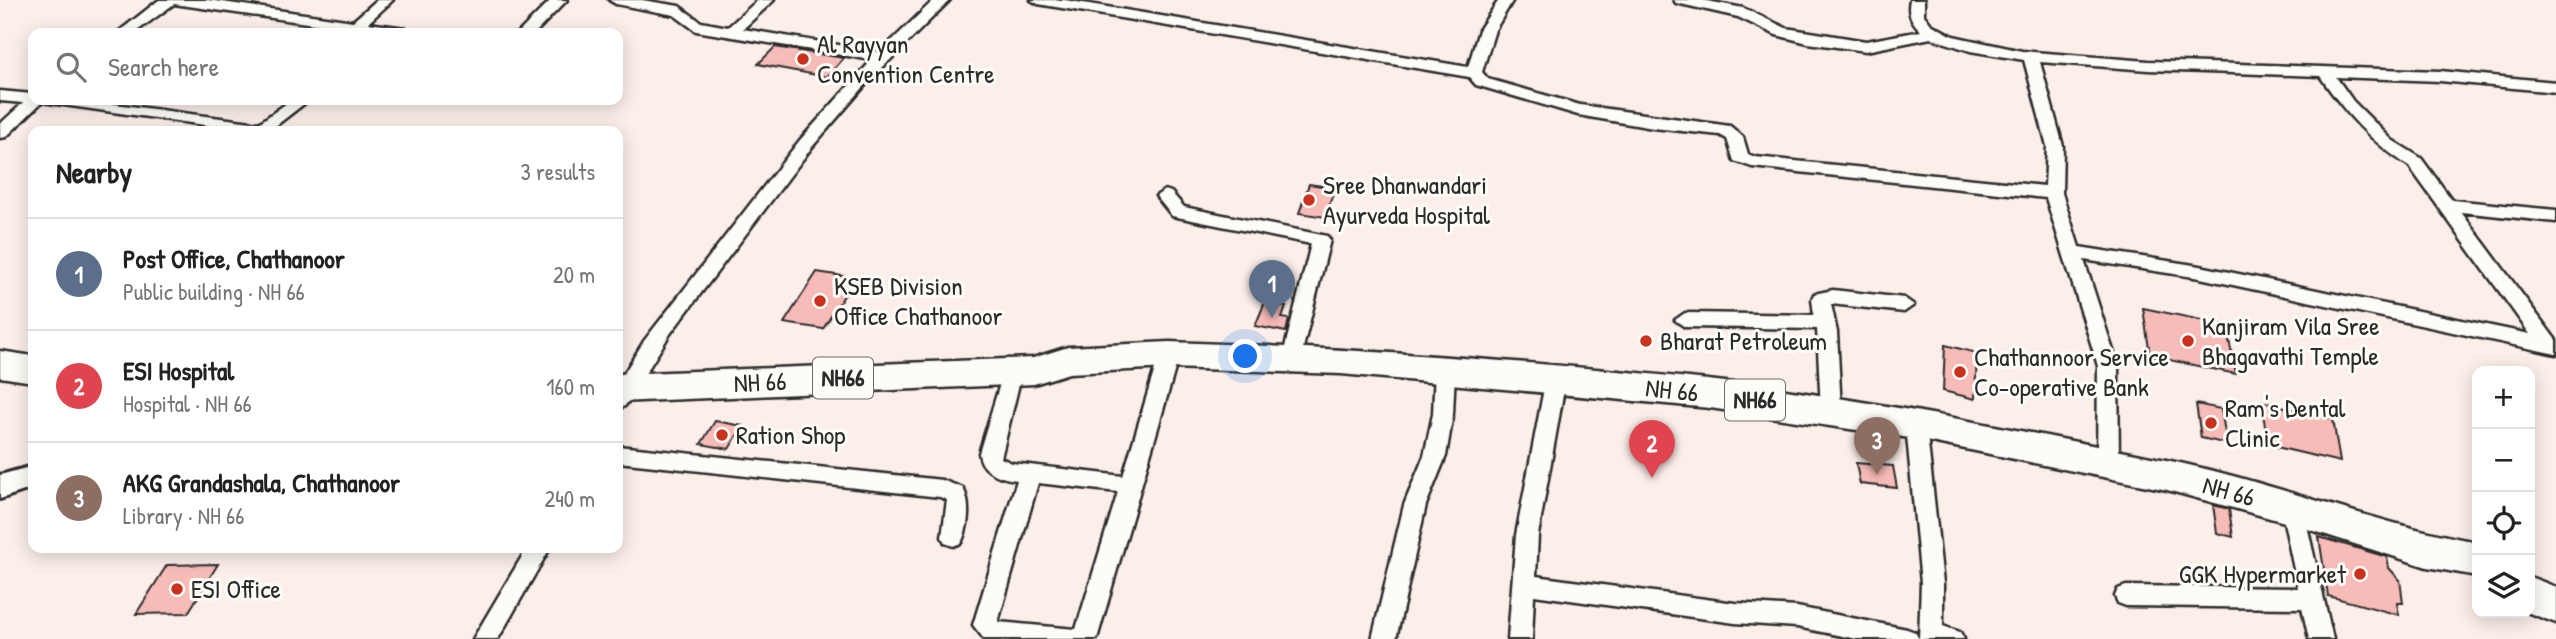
<!DOCTYPE html>
<meta charset="utf-8">
<style>
body{margin:0;font-family:"Patrick Hand",sans-serif;background:#f2f2f2;color:#222}
.controls{position:absolute;right:21px;bottom:21px;display:grid;overflow:hidden;border-radius:14px;box-shadow:0 4px 18px #0003}
.controls button{width:63px;height:63px;display:grid;place-items:center;padding:0;border:0;border-bottom:2px solid #e0e0e0;background:#fff;color:#222;font:35px sans-serif}
.you{position:absolute;left:1246px;top:357px;width:24px;height:24px;margin:-18px;border:5px solid #fff;border-radius:50%;background:#1a73e8;box-shadow:0 0 0 10px #1a73e833}
.badge{display:grid;place-items:center;width:46px;height:46px;border-radius:50%;background:#c8321e;color:#fff;font-size:23px;font-weight:700}
.pin{position:absolute;translate:-50% -58px;filter:drop-shadow(0 2px 4px #0008)}
.pin::after{content:'';position:absolute;top:37px;width:24px;height:21px;background:inherit;clip-path:polygon(0 0,100% 0,50% 100%)}
.list{margin:0;padding:0;list-style:none}
h2{display:flex;justify-content:space-between;align-items:center;height:91px;margin:0;padding:0 28px;font-size:30px}
h2 small{font-size:23px;font-weight:400;color:#767676}
.list li{display:grid;grid-template-columns:46px 1fr auto;gap:21px;align-items:center;box-sizing:border-box;height:112px;padding:0 28px;border-top:2px solid #e0e0e0}
.list b{display:block;font-size:26px;white-space:nowrap}
.list p{margin:0;font-size:23px;white-space:nowrap;color:#767676}
.list em{font-size:23px;font-style:normal;color:#767676}
.icon{flex:none;width:38px;height:38px;fill:none;stroke:currentColor;stroke-width:2;stroke-linecap:round;stroke-linejoin:round}
.map{position:relative;flex:none;width:2556px;height:639px;overflow:hidden}
.search{position:absolute;background:#fff;box-shadow:0 4px 18px #0003;left:28px;top:28px;width:595px;height:77px;display:flex;align-items:center;gap:18px;box-sizing:border-box;padding:0 24px;border-radius:14px;color:#767676;font-size:26px}
.panel{position:absolute;background:#fff;box-shadow:0 4px 18px #0003;left:28px;top:126px;width:595px;height:427px;border-radius:14px}
.map>svg:first-child{display:block}
.building{fill:#f7bbb8;stroke:#2b2b2b;stroke-width:2}
.lines{fill:none;stroke-linecap:round;stroke-linejoin:round}
.street-casing{stroke:#2b2b2b;stroke-width:5}
.secondary-casing{stroke:#2b2b2b;stroke-width:6}
.highway-casing{stroke:#2b2b2b;stroke-width:5}
.street{fill:#fdfcf7;fill-rule:evenodd}
.secondary{fill:#fdfcf7;fill-rule:evenodd}
.highway{fill:#fdfcf7;fill-rule:evenodd}
.poi-dot{fill:#c8321e;stroke:#fdfcf7;stroke-width:2.5}
.labels{text-anchor:middle;stroke-width:6;stroke-linejoin:round;paint-order:stroke}
.shield{fill:#fdfcf7;stroke:#6a6a68;stroke-width:2}
.shield-label{font-size:24px;font-weight:bold;fill:#2b2b2b}
.poi-label{font-size:26px;fill:#2b2b2b;stroke:#fdfcf7;text-anchor:start}
.street-label{font-size:26px;fill:#2b2b2b;stroke:#fdfcf7}
</style>
<div class="map">
<svg width="2556" height="639" viewBox="0 0 2556 639">
<rect width="100%" height="100%" fill="#fcefea"/>
<filter id="ink" filterUnits="userSpaceOnUse"><feTurbulence type="fractalNoise" baseFrequency=".0143" numOctaves="2"/><feDisplacementMap in="SourceGraphic" scale="14" xChannelSelector="R" yChannelSelector="G"/><feConvolveMatrix kernelMatrix="1 2 1 2 8 2 1 2 1" color-interpolation-filters="sRGB"/></filter>
<g filter="url(#ink)">
<!-- building -->
<path class="building" d="M775,47L844,58L827,77L758,64Z
M1309,184L1335,188L1325,217L1299,213Z
M817,272L855,278L823,329L784,323Z
M1265,302L1286,307L1282,318L1289,319L1286,332L1255,326Z
M2143,308L2226,325L2236,374L2150,356Z
M1945,345L1977,353L1975,399L1943,391Z
M2261,401L2333,419L2340,462L2268,445Z
M2196,404L2221,409L2227,444L2201,438Z
M715,421L743,426L729,449L701,444Z
M1856,463L1893,466L1897,488L1860,484Z
M2213,505L2229,509L2233,537L2217,533Z
M2319,537L2387,557L2389,568L2400,580L2403,603H2397L2399,615L2328,596Z
M218,564L188,613L136,614L167,565Z"/>
<g class="lines">
<defs>
<path id="street" d="M159,0H208L353,21L377,0H393L368,23L406,28L414,33H376L174,4L134,33H117Z
M551,0H567L535,33H518Z
M609,0H642L679,6L701,22L728,27L758,0H774L743,29L880,52L934,0H950L868,82L812,147L670,334L625,406L618,409V383L644,341L800,140L872,60L696,31L674,15L616,4Z
M1031,0H1065L1468,67L1479,30L1499,0H1513L1495,30L1482,72L1488,79L1580,105L1730,126L1743,137L1748,154L1755,157L2045,186L2047,146L2024,60L1970,51L1931,38L1866,51L1808,43L1776,35L1738,17L1676,3L1674,0H1702L1743,8L1786,28L1866,41L1921,31C1911,21 1907,13 1910,0H1924V15L1931,24L1953,36L2022,51L2148,61L2440,71L2556,82V92L2440,81L2336,77L2353,101L2392,140L2421,158L2452,200L2556,210V222L2461,212L2556,340V354L2200,278L2084,260L2118,366L2119,462L2115,468L2108,470L2101,468L2097,462L2098,366L2046,198L1752,167L1734,161L1727,139L1720,135L1653,128L1578,115L1476,85L1469,77L1038,4ZM2040,62L2148,70L2320,76C2345,113 2371,142 2409,166L2530,334L2200,266L2079,247L2062,193L2063,146Z
M0,91L33,94V100H84L259,123L291,100H309L269,131H247L42,102L6,137L0,138V124L23,103L0,101Z
M1165,190L1171,192L1184,207L1327,236L1330,240L1299,364H1285L1282,359L1311,244L1172,216L1156,196Z
M1833,290L1904,298L1914,305L1904,312L1831,304L1837,332L1841,411L1838,416H1824L1821,411L1817,329L1685,327L1675,320L1685,313L1814,315L1812,299L1814,294Z
M1169,348L1179,355L1097,639H984L973,625L1017,480C999,478 981,472 979,453L1005,367H1019L1022,372L1001,458L1012,463L1123,476L1159,355ZM1038,483L1118,492L1076,629L998,622Z
M1445,363L1452,365L1455,370L1453,414L1446,456L1426,505L1396,639H1372L1404,505L1424,456L1433,414L1435,370L1438,365Z
M1556,371L1563,373L1566,378L1538,535L1536,576L1735,603L1797,607L1907,629L1915,632L1919,639H1857L1797,627L1735,623L1534,595L1532,639H1508L1516,535L1546,378L1549,373Z
M1916,417L1923,419L1926,425L1943,583V626L1960,632L1964,639H1919L1921,583L1906,425L1909,419Z
M618,446L942,480L963,488C971,503 969,527 961,543L953,546L945,543L942,537L947,500L940,497L618,462Z
M2292,499L2300,502L2303,508L2333,639H2309L2302,608L2126,606L2118,603L2115,596L2118,589L2126,586L2298,588L2281,508L2284,502Z
M527,548H550L498,639H473Z"/>
<path id="secondary" d="M33,466V488L0,499V475Z"/>
<path id="highway" d="M1169,342C1349,348 1529,361 1708,380C1860,397 2011,429 2161,459C2268,480 2370,523 2477,542V576L2427,567L2292,524L2167,490L1916,439L1710,408L1341,374L1169,368L1069,373L1034,384L618,402V374L1033,358L1068,347Z
M0,351L33,356V382L0,377Z
M2530,577L2556,587V623L2529,613Z"/>
</defs>
<!-- street casing -->
<use href="#street" class="street-casing"/>
<!-- secondary casing -->
<use href="#secondary" class="secondary-casing"/>
<!-- highway casing -->
<use href="#highway" class="highway-casing"/>
<!-- street -->
<use href="#street" class="street"/>
<!-- secondary -->
<use href="#secondary" class="secondary"/>
<!-- highway -->
<use href="#highway" class="highway"/>
</g>
</g>
<!-- markers -->
<g class="poi-dot">
<circle cx="803" cy="59" r="7"/>
<circle cx="1309" cy="200" r="7"/>
<circle cx="820" cy="301" r="7"/>
<circle cx="1646" cy="341" r="7"/>
<circle cx="2188" cy="341" r="7"/>
<circle cx="1960" cy="372" r="7"/>
<circle cx="2211" cy="423" r="7"/>
<circle cx="722" cy="435" r="7"/>
<circle cx="2360" cy="574" r="7"/>
<circle cx="177" cy="589" r="7"/>
</g>
<g class="labels">
<!-- shield labels -->
<g class="shield">
<rect x="813" y="357.5" width="60" height="41" rx="5"/>
<rect x="1725" y="379.5" width="60" height="41" rx="5"/>
</g>
<g class="shield-label">
<text x="843" y="386">NH66</text>
<text x="1755" y="408">NH66</text>
</g>
<!-- poi labels -->
<g class="poi-label">
<text x="817" y="53">Al Rayyan<tspan x="817" dy="30">Convention Centre</tspan></text>
<text x="1323" y="194">Sree Dhanwandari<tspan x="1323" dy="30">Ayurveda Hospital</tspan></text>
<text x="834" y="295">KSEB Division<tspan x="834" dy="30">Office Chathanoor</tspan></text>
<text x="2202" y="335">Kanjiram Vila Sree<tspan x="2202" dy="30">Bhagavathi Temple</tspan></text>
<text x="1660" y="350">Bharat Petroleum</text>
<text x="1974" y="366">Chathannoor Service<tspan x="1974" dy="30">Co-operative Bank</tspan></text>
<text x="2225" y="417">Ram's Dental<tspan x="2225" dy="30">Clinic</tspan></text>
<text x="736" y="444">Ration Shop</text>
<text x="2346" y="583" text-anchor="end">GGK Hypermarket</text>
<text x="191" y="598">ESI Office</text>
</g>
<!-- street labels -->
<g class="street-label">
<text transform="translate(760 382) rotate(-3)" y="9">NH 66</text>
<text transform="translate(1672 390) rotate(6)" y="9">NH 66</text>
<text transform="translate(2229 491) rotate(15)" y="9">NH 66</text>
</g>
</g>
</svg>
<div class="controls">
<button>+</button>
<button>−</button>
<button><svg class="icon" aria-label="locate" viewBox="0 0 24 24"><circle cx="12" cy="12" r="6"/><path d="M12 2v4M12 18v4M2 12h4M18 12h4"/></svg></button>
<button><svg class="icon" aria-label="layers" viewBox="0 0 24 24"><path d="M12 4l9 5-9 5-9-5zM3 14l9 5 9-5"/></svg></button>
</div>
<div class="you"></div>
<div class="pin badge" style="left:1272px;top:318px;background:#5c6f8a">1</div>
<div class="pin badge" style="left:1652px;top:478px;background:#e0444e">2</div>
<div class="pin badge" style="left:1877px;top:475px;background:#8d6e63">3</div>
<div class="search"><svg class="icon" aria-label="search" viewBox="0 0 24 24"><circle cx="10" cy="10" r="6"/><path d="M15 15l6 6"/></svg>Search here</div>
<section class="panel">
<h2>Nearby<small>3 results</small></h2>
<ul class="list">
<li><span class="badge" style="background:#5c6f8a">1</span><div><b>Post Office, Chathanoor</b><p>Public building · NH 66</p></div><em>20 m</em></li>
<li><span class="badge" style="background:#e0444e">2</span><div><b>ESI Hospital</b><p>Hospital · NH 66</p></div><em>160 m</em></li>
<li><span class="badge" style="background:#8d6e63">3</span><div><b>AKG Grandashala, Chathanoor</b><p>Library · NH 66</p></div><em>240 m</em></li>
</ul>
</section>
</div>
